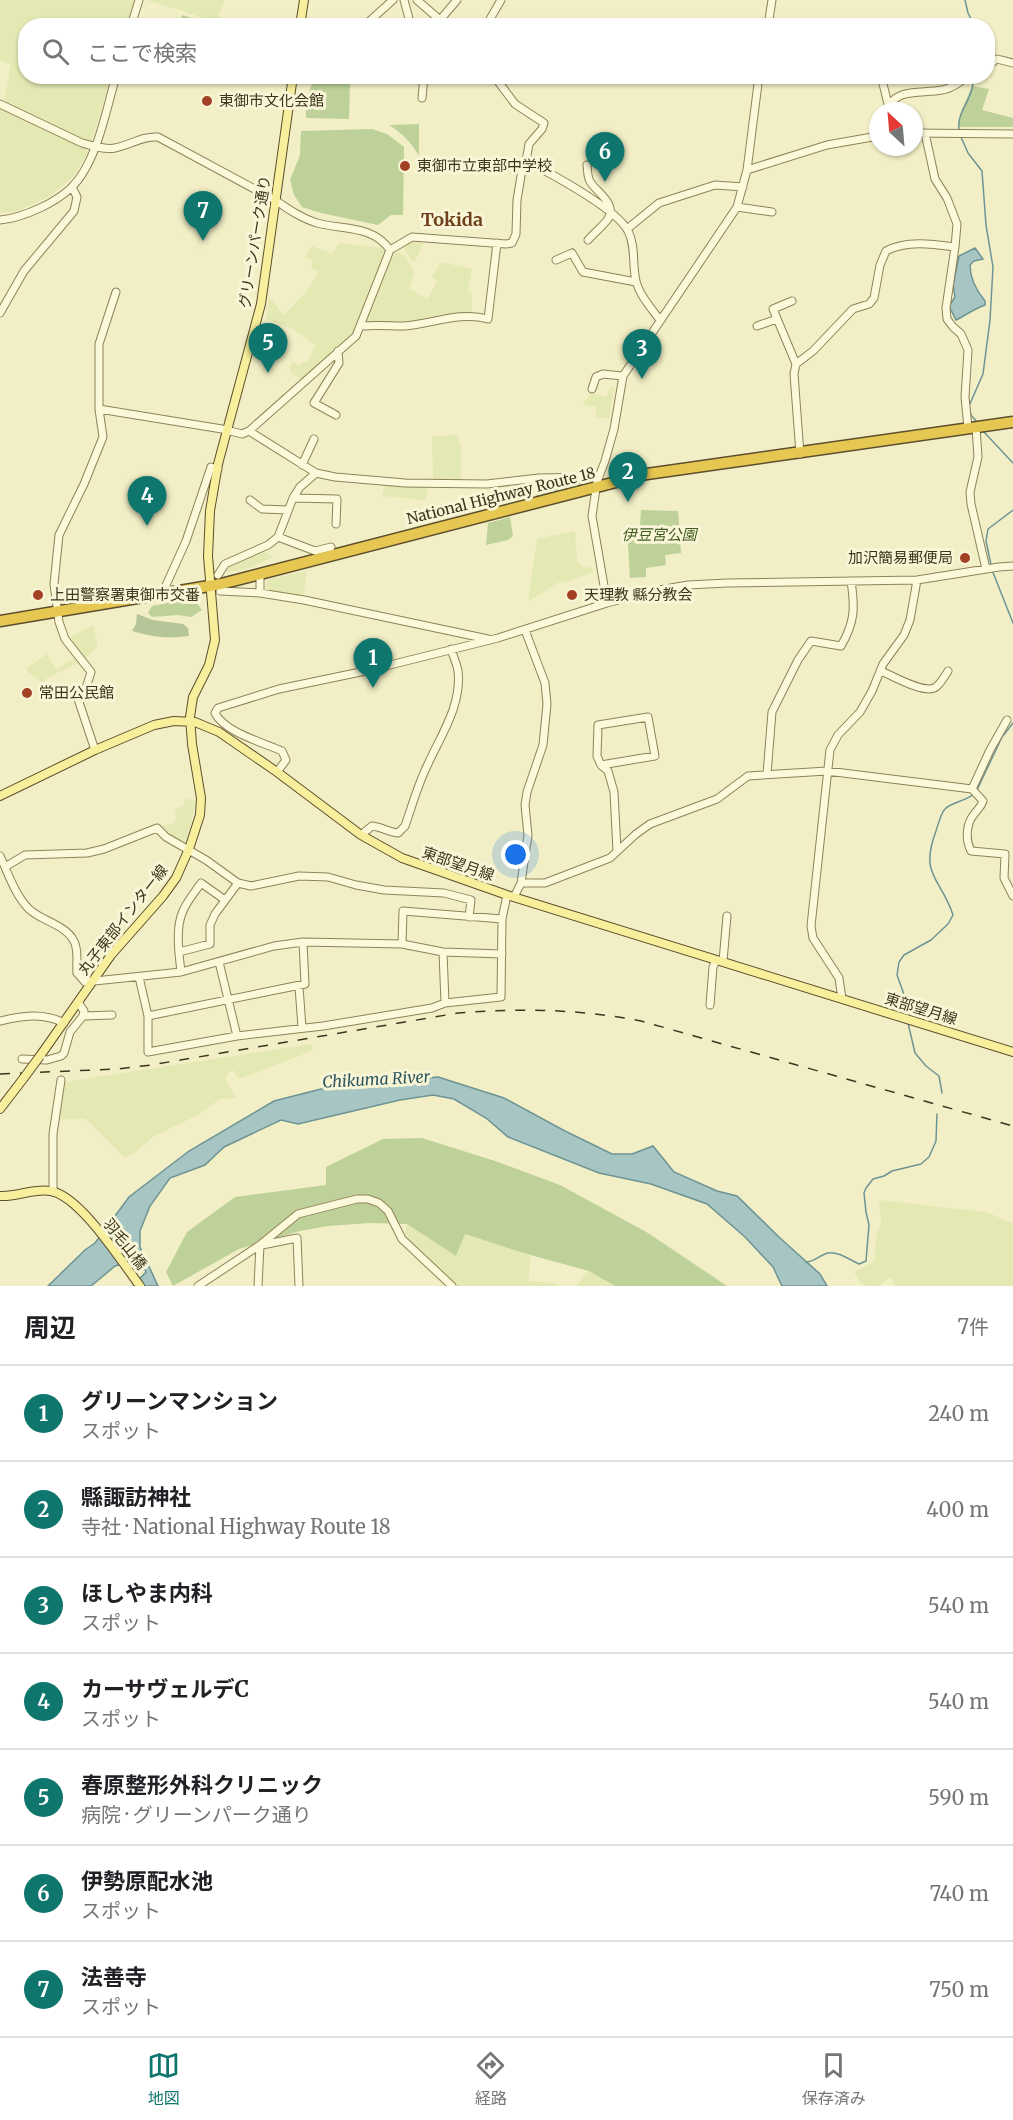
<!DOCTYPE html>
<html lang="ja">
<meta charset="utf-8">
<style>
body{margin:0;font-family:Merriweather,"Noto Sans JP",serif;background:#f2f2f2;color:#202124}
.compass{position:absolute;left:869px;top:102px;width:54px;height:54px;border-radius:50%;background:#fff;box-shadow:0 2px 4px #0004;rotate:334deg}
.you{position:absolute;left:516px;top:855px;width:21px;height:21px;margin:-15px;border:4px solid #fff;border-radius:50%;background:#1a73e8;box-shadow:0 0 0 9px #1a73e833}
.badge{display:grid;place-items:center;width:39px;height:39px;border-radius:50%;background:#0f766e;color:#fff;font-size:20px;font-weight:700}
.pin{position:absolute;translate:-50% -50px;filter:drop-shadow(0 2px 3px #0008)}
.pin::after{content:'';position:absolute;top:32px;width:21px;height:18px;background:inherit;clip-path:polygon(0 0,100% 0,50% 100%)}
.list{margin:0;padding:0;list-style:none}
h2{display:flex;justify-content:space-between;align-items:center;height:78px;margin:0;padding:0 24px;font-size:26px}
h2 small{font-size:20px;font-weight:400;color:#757577}
.list li{display:grid;grid-template-columns:39px 1fr auto;gap:18px;align-items:center;box-sizing:border-box;height:96px;padding:0 24px;border-top:2px solid #e0e0e0}
.list b{display:block;font-size:22px;white-space:nowrap}
.list p{margin:0;font-size:20px;white-space:nowrap;color:#757577}
.list em{font-size:20px;font-style:normal;color:#757577}
.icon{flex:none;width:33px;height:33px;fill:none;stroke:currentColor;stroke-width:2;stroke-linecap:round;stroke-linejoin:round}
.map{position:relative;flex:none;width:1013px;height:1286px;overflow:hidden}
.search{position:absolute;background:#fff;box-shadow:0 2px 4px #0004;left:18px;right:18px;top:18px;height:66px;display:flex;align-items:center;gap:15px;box-sizing:border-box;padding:0 21px;border-radius:24px;color:#757577;font-size:22px}
.sheet{height:750px;background:#fff}
nav{display:flex;justify-content:space-around;align-items:center;box-sizing:border-box;height:84px;border-top:2px solid #e0e0e0;background:#fff;font-size:16px;color:#757577}
nav a{display:grid;justify-items:center;gap:3px}
nav .on{color:#0f766e}
.map>svg:first-child{display:block}
.farmland{fill:#e4e8b2}
.green{fill:#bdd198}
.cemetery{fill:#b6c698}
.water{fill:#a7c5c3;stroke:#6d9494;stroke-width:1.5}
.lines{fill:none;stroke-linecap:round;stroke-linejoin:round}
.stream{stroke:#6d9494;stroke-width:1.5}
.minor-casing{stroke:#8f8259;stroke-width:9}
.major-casing{stroke:#5c4e2e;stroke-width:10}
.highway-casing{stroke:#5c4e2e;stroke-width:13}
.minor{stroke:#fbf9da;stroke-width:7}
.major{stroke:#f7ef9c;stroke-width:8}
.highway{stroke:#e6c751;stroke-width:10}
.rail{stroke:#3e351e;stroke-width:1.5;stroke-dasharray:10 10;stroke-linecap:butt}
.major-bridge-casing{stroke:#5c4e2e;stroke-width:10;stroke-linecap:butt}
.major-bridge{stroke:#f7ef9c;stroke-width:8}
.poi-dot{fill:#a34125;stroke:#f8f6d6;stroke-width:2}
.labels{text-anchor:middle;stroke-width:6;stroke-linejoin:round;paint-order:stroke}
.poi-label{font-size:15px;fill:#3e351e;stroke:#f8f6d6;text-anchor:start}
.street-label{font-size:15px;fill:#3e351e;stroke:#f8f6d6}
.park-label{font-size:15px;font-style:italic;fill:#415c23;stroke:#f8f6d6}
.water-label{font-size:16px;font-style:italic;fill:#2d565f;stroke:#f8f6d6}
.quarter-label{font-size:18px;font-weight:bold;fill:#6e3f1a;stroke:#f8f6d6}
</style>
<div class="map">
<svg width="1013" height="1286" viewBox="0 0 1013 1286">
<rect width="100%" height="100%" fill="#f2efc6"/>
<!-- farmland -->
<path class="farmland" d="M0,0H134L127,25L26,26V76L111,77L91,142L4,102L11,64L0,60Z
M147,0H224L217,22Z
M0,107L86,148L88,153L72,178L50,196L18,211L0,213Z
M408,240H425L414,263L404,249L402,243Z
M339,243L384,248L386,254L356,330L350,337L302,380L291,373L289,368L293,362L299,366L304,362L307,363L315,347V345L293,329L266,319L269,297L284,315L305,293L319,272L311,268L313,260L305,258L312,246L332,254Z
M397,252L403,255L415,271L409,289L428,299L437,281L432,276L441,262L472,269L468,290L472,293V315L405,324L364,325L389,260Z
M610,387H614L609,418L596,417V407L583,405V403L593,393L606,397Z
M457,434L461,449V482H433L432,437Z
M385,484L428,486L425,500L382,496Z
M575,531L577,561L583,568L592,567L593,572L570,581L557,583L528,602L537,539Z
M263,550L275,559L271,558L249,568L226,573L229,566Z
M307,571L303,597L265,591L267,580Z
M93,625L98,646L84,659L69,642V638Z
M47,654L56,669L76,657L80,662L47,678L43,684L27,671V668Z
M186,798L194,801L195,808L189,831L184,843H182L166,834L160,826L173,823L176,818L175,810L183,805Z
M312,1044L313,1050L307,1053L239,1079L233,1070L228,1073L225,1079L236,1097L227,1099L221,1098L198,1115L154,1136L137,1151L125,1158L85,1118L59,1120L61,1085L71,1081Z
M879,1200L986,1212L1013,1223V1286H896L890,1277L879,1286H867L861,1283L854,1272L874,1262L876,1237L881,1222Z
M407,1224L456,1256L465,1234L530,1256L529,1281L555,1283L561,1286H457L404,1237Z
M589,1271L615,1286H576Z"/>
<!-- green -->
<path class="green" d="M182,15L210,24L213,25H181Z
M313,81L350,82L349,119L306,118V100Z
M972,86L989,89L982,110L1013,118V127H958L961,112Z
M419,124V156C411,142 403,134 389,125Z
M372,129L387,134L404,147L403,215H391L378,225L321,213L302,207L294,195L290,180L300,155L301,131Z
M593,479L590,483L536,497V480Z
M641,510L678,511L681,553L665,555L666,565L646,568V577L630,578L627,526H640Z
M510,517L513,536L508,540L486,545L488,523Z
M193,598L202,610L191,617L179,615L152,617L148,613L152,606Z
M422,1138L495,1161L560,1185L648,1233L727,1286H615L589,1271L523,1253L465,1234L456,1256L407,1224L370,1223L328,1226L300,1231L239,1249L173,1286L166,1272L187,1232L235,1197L326,1185V1167L383,1139Z"/>
<!-- cemetery -->
<path class="cemetery" d="M137,614L153,620L183,624L188,628L189,636C169,639 152,637 132,631L136,624Z"/>
<!-- water -->
<path class="water" d="M975,248L983,259L974,261L970,265C970,279 976,290 985,301V305C974,309 966,315 956,320L949,306L955,297L953,285L959,256Z
M438,1077L504,1098L565,1131L612,1154H632L653,1146L674,1172L717,1191L737,1196L780,1238L820,1274L827,1286H782L773,1267L745,1237L707,1204L651,1184L599,1173L508,1137L486,1118L454,1099L433,1095L400,1100L298,1124L281,1120L224,1147L205,1165L170,1178L150,1206L140,1231V1247L158,1286H133L146,1272L140,1259L115,1266L91,1286H48L85,1250L95,1243L129,1197L189,1151L274,1101L321,1089Z"/>
<g class="lines">
<!-- stream -->
<path class="stream" d="M965,0L968,13L975,26
M959,129C957,115 967,105 971,92C973,87 973,81 974,76
M961,137L968,153L982,171L986,225L993,267L990,320L983,374L969,406L971,415L977,422
M984,432L1013,463
M991,565L986,541L988,529L1013,510
M992,570L1013,623
M977,790L1002,737L1013,723
M907,1015L906,1000L897,975L899,962L904,955L931,940L948,924L953,915C941,878 919,876 936,831C938,825 941,813 945,809C950,803 966,801 974,794
M908,1023L915,1053L926,1066L939,1076L942,1093
M806,1262C814,1262 820,1255 828,1253C838,1251 850,1260 859,1264L866,1261L869,1225L866,1212L864,1193L866,1188L873,1179L884,1176L892,1171L921,1164L929,1157L936,1141L937,1114"/>
<defs>
<path id="minor" d="M404,0L411,26
M417,0L447,26
M440,20L457,0
M218,24L219,26
M131,26L139,0
M364,26L393,0
M486,26L501,0
M768,26L772,0
M988,65L997,59L1013,63
M881,76L888,104
M422,98L424,76
M0,104L82,143C92,146 105,150 115,148C131,145 141,136 158,137L275,200C288,209 301,218 317,223C343,230 373,225 390,250
M886,111C895,87 921,94 942,90C951,89 960,82 968,76
M914,133L1013,134
M925,133L935,179L947,198L957,224L955,247L946,308L947,319L953,327L961,334L968,350L965,397L968,428
M526,161C550,173 617,209 628,231C636,246 632,265 636,281C640,296 651,308 660,320
M587,165C588,172 587,178 591,183C598,193 617,204 608,219C603,226 594,233 588,240
M747,170L827,145L878,136
M737,207L772,212
M0,220C14,219 27,214 40,208C51,203 62,196 71,188C97,163 106,110 116,76
M627,229L659,203L715,185L743,187
M556,260L572,253L583,272L636,282
M792,301L773,309L796,364
M0,313L24,271L74,211L77,197L72,187
M362,326C376,325 390,326 404,326C432,324 460,311 488,319L497,243
M757,326L777,319
M592,389L596,377L603,374L622,376
M99,409L222,429L242,434L249,431L356,336L390,250L412,237L506,244L512,243L516,234L517,200L522,170L526,161L529,144L542,129L544,123L515,104L494,76
M336,415L314,403L339,363L338,351
M976,427L978,457L970,492L971,504L986,569
M249,431L316,473L335,477L405,483L487,484L539,478L599,477
M800,454L794,374L796,364L813,351L853,309L869,304L874,298L880,265L886,251C907,240 933,244 955,247
M302,465L314,439
M293,498L337,499L336,524
M250,500L262,509L288,510
M278,537L315,551L331,547
M218,575L225,564L268,545L278,537L293,498L300,487L316,473
M260,575V593
M220,591L260,593L304,600L488,639
M162,594L186,541L211,467L218,469
M607,603L592,516L597,482L605,461L614,429L623,376L737,207L747,170L759,76
M881,671C893,676 925,695 936,687C941,683 945,676 948,671
M95,750L77,696L86,688L91,672L65,639L59,622L54,584L59,535L84,484L103,437L99,409V344L116,292
M601,765L655,756L648,717L598,725L597,756L601,765L608,771L614,792L617,851
M277,772L286,760L282,751C264,743 224,732 215,713L218,708L279,689L370,670L498,638L607,603L648,592L688,585L727,583L917,580L999,567L1013,566
M767,774L772,712L798,660L811,641L841,646C855,622 855,608 851,581
M972,789L990,750L1007,720
M361,835L372,826C382,827 388,832 398,833L405,826C412,806 418,784 428,764C441,735 462,705 458,671C457,664 453,656 451,649
M0,856C8,873 15,895 29,909C41,921 65,924 74,941C79,951 76,962 77,973L85,982L181,972L274,946L303,942L402,944L443,952L502,954
M5,867L25,855L87,853L104,849L157,828L166,837L206,860L238,883L251,886L299,876L328,877L356,885L384,890L444,893L471,900L469,917
M521,883H545L610,858L636,834L650,824L717,799L748,776L827,771L972,789L983,801C981,807 979,808 975,813C966,823 965,839 971,851L1005,854L1004,878L1013,896
M514,897L521,883L528,835L525,805L527,792L543,745L547,704L545,683L525,630
M402,944L403,911L502,919
M179,952L210,944V925L215,914L238,883
M443,952L445,1003L501,997L502,919L507,895
M723,961L727,916
M219,962L237,1036
M181,972C179,954 175,928 183,911C187,901 195,892 201,883L225,900
M139,977L148,1016V1052L237,1036L323,1026L432,1008L445,1003
M299,987L302,1027
M842,999L839,978L813,938L811,926L830,750L838,735L860,712L872,691L883,664L904,635L910,620L917,580
M710,1005L713,967L716,960
M83,1016L112,1015
M148,1016L305,984L303,942
M0,1021C22,1016 43,1012 64,1023
M22,1059L47,1060L61,1056L64,1053L70,1032L83,1016L84,1011L78,1002
M53,1192V1134L61,1080
M262,1245L297,1238L299,1286
M198,1286L260,1245L298,1214L357,1199H368L379,1203L388,1211L402,1239L452,1286
M258,1286L260,1245"/>
<path id="major" d="M300,26L304,0
M0,796L95,750L154,725L174,721L195,722L219,732L277,772L361,835L402,858L507,895L1013,1052
M40,1056L111,955L163,896L176,878L189,849L200,815L201,798L192,744L190,717L193,697L209,665L215,640L208,556L210,511L218,464L261,304L293,76
M0,1109L23,1079
M0,1196C17,1197 34,1188 51,1191C81,1197 121,1261 140,1286"/>
<path id="highway" d="M0,621L221,584L647,474L1013,422"/>
</defs>
<!-- minor casing -->
<use href="#minor" class="minor-casing"/>
<!-- major casing -->
<use href="#major" class="major-casing"/>
<!-- highway casing -->
<use href="#highway" class="highway-casing"/>
<!-- minor -->
<use href="#minor" class="minor"/>
<!-- major -->
<use href="#major" class="major"/>
<!-- highway -->
<use href="#highway" class="highway"/>
<!-- rail -->
<path class="rail" d="M0,1074L117,1069L151,1065L458,1013C520,1008 579,1009 641,1021L1013,1126"/>
<defs>
<path id="major-bridge" d="M23,1079L40,1056"/>
</defs>
<!-- major-bridge casing -->
<use href="#major-bridge" class="major-bridge-casing"/>
<!-- major-bridge -->
<use href="#major-bridge" class="major-bridge"/>
</g>
<!-- markers -->
<g class="poi-dot">
<circle cx="207" cy="101" r="6"/>
<circle cx="405" cy="166" r="6"/>
<circle cx="965" cy="558" r="6"/>
<circle cx="38" cy="595" r="6"/>
<circle cx="572" cy="595" r="6"/>
<circle cx="27" cy="693" r="6"/>
</g>
<g class="labels">
<!-- poi labels -->
<g class="poi-label">
<text x="219" y="106">東御市文化会館</text>
<text x="417" y="171">東御市立東部中学校</text>
<text x="953" y="563" text-anchor="end">加沢簡易郵便局</text>
<text x="50" y="600">上田警察署東御市交番</text>
<text x="584" y="600">天理教 縣分教会</text>
<text x="39" y="698">常田公民館</text>
</g>
<!-- street labels -->
<g class="street-label">
<text transform="translate(255 242) rotate(-81)" y="5">グリーンパーク通り</text>
<text transform="translate(501 496) rotate(-14)" y="5">National Highway Route 18</text>
<text transform="translate(458 864) rotate(19)" y="5">東部望月線</text>
<text transform="translate(123 920) rotate(-52)" y="5">丸子東部インター線</text>
<text transform="translate(921 1009) rotate(17)" y="5">東部望月線</text>
<text transform="translate(125 1244) rotate(52)" y="5">羽毛山橋</text>
</g>
<!-- park labels -->
<g class="park-label">
<text x="659" y="540">伊豆宮公園</text>
</g>
<!-- water labels -->
<g class="water-label">
<text transform="translate(376 1079) rotate(-3)" y="6">Chikuma River</text>
</g>
<!-- quarter labels -->
<g class="quarter-label">
<text x="452" y="226">Tokida</text>
</g>
</g>
</svg>
<svg class="compass" viewBox="-18 -18 36 36"><path d="M0-13l5 13h-10z" fill="#e53935"/><path d="M0 13l5-13h-10z" fill="#757577"/></svg>
<div class="you"></div>
<div class="pin badge" style="left:373px;top:688px">1</div>
<div class="pin badge" style="left:628px;top:502px">2</div>
<div class="pin badge" style="left:642px;top:379px">3</div>
<div class="pin badge" style="left:147px;top:526px">4</div>
<div class="pin badge" style="left:268px;top:373px">5</div>
<div class="pin badge" style="left:605px;top:182px">6</div>
<div class="pin badge" style="left:203px;top:241px">7</div>
<div class="search"><svg class="icon" aria-label="search" viewBox="0 0 24 24"><circle cx="10" cy="10" r="6"/><path d="M15 15l6 6"/></svg>ここで検索</div>
</div>
<section class="sheet">
<h2>周辺<small>7件</small></h2>
<ul class="list">
<li><span class="badge">1</span><div><b>グリーンマンション</b><p>スポット</p></div><em>240 m</em></li>
<li><span class="badge">2</span><div><b>縣諏訪神社</b><p>寺社 · National Highway Route 18</p></div><em>400 m</em></li>
<li><span class="badge">3</span><div><b>ほしやま内科</b><p>スポット</p></div><em>540 m</em></li>
<li><span class="badge">4</span><div><b>カーサヴェルデC</b><p>スポット</p></div><em>540 m</em></li>
<li><span class="badge">5</span><div><b>春原整形外科クリニック</b><p>病院 · グリーンパーク通り</p></div><em>590 m</em></li>
<li><span class="badge">6</span><div><b>伊勢原配水池</b><p>スポット</p></div><em>740 m</em></li>
<li><span class="badge">7</span><div><b>法善寺</b><p>スポット</p></div><em>750 m</em></li>
</ul>
</section>
<nav>
<a class="on"><svg class="icon" aria-label="map" viewBox="0 0 24 24"><path d="M3 6l6-2 6 2 6-2v14l-6 2-6-2-6 2zM9 4v14M15 6v14"/></svg>地図</a>
<a><svg class="icon" aria-label="directions" viewBox="0 0 24 24"><path d="M12 3l9 9-9 9-9-9zM9 14v-3h6M13 9l2 2-2 2"/></svg>経路</a>
<a><svg class="icon" aria-label="saved" viewBox="0 0 24 24"><path d="M7 4h10v16l-5-4-5 4z"/></svg>保存済み</a>
</nav>
